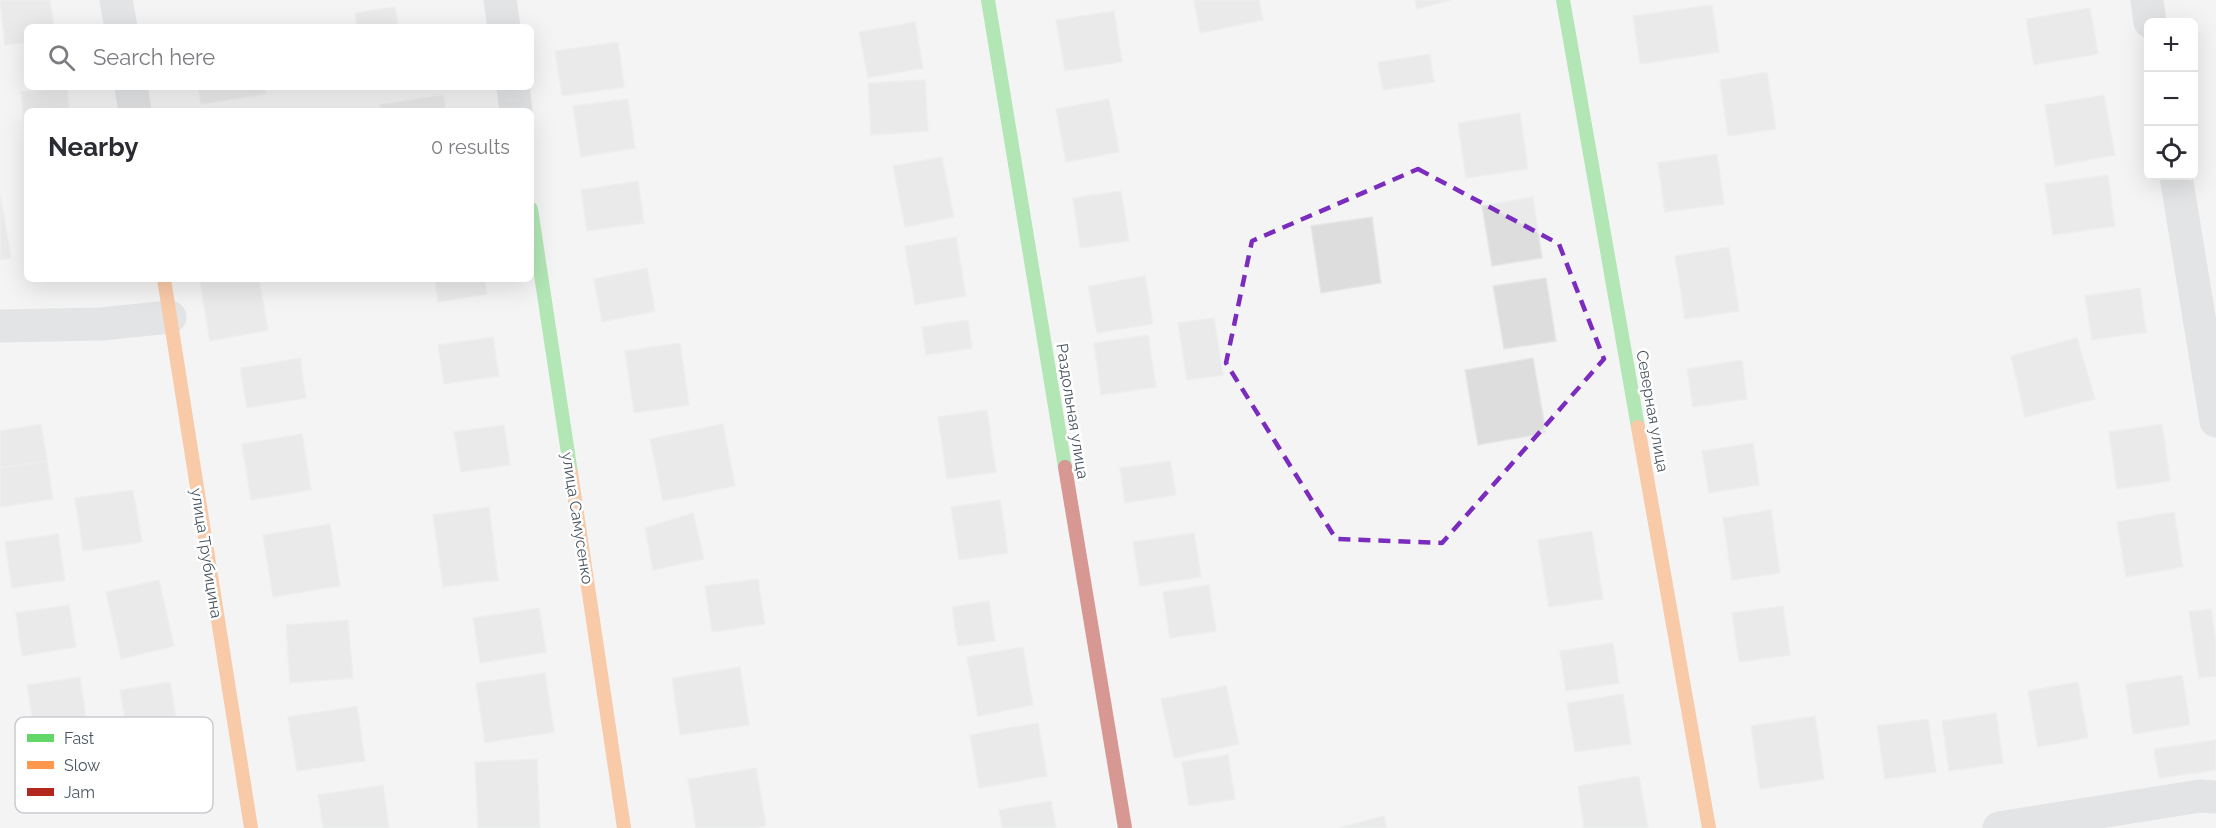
<!DOCTYPE html>
<meta charset="utf-8">
<style>
body{margin:0;font-family:Raleway,sans-serif;background:#f2f2f3;color:#2b2b33}
.controls{position:absolute;right:18px;top:18px;display:grid;overflow:hidden;border-radius:9px;box-shadow:0 6px 24px #0002}
.controls button{width:54px;height:54px;display:grid;place-items:center;padding:0;border:0;border-bottom:2px solid #e1e1e2;background:#fff;color:#2b2b33;font:30px sans-serif}
.list{margin:0;padding:0;list-style:none}
h2{display:flex;justify-content:space-between;align-items:center;height:78px;margin:0;padding:0 24px;font-size:26px}
h2 small{font-size:20px;font-weight:400;color:#7c7c81}
.icon{flex:none;width:33px;height:33px;fill:none;stroke:currentColor;stroke-width:2;stroke-linecap:round;stroke-linejoin:round}
.map{position:relative;flex:none;width:2216px;height:828px;overflow:hidden}
.search{position:absolute;background:#fff;box-shadow:0 6px 24px #0002;left:24px;top:24px;width:510px;height:66px;display:flex;align-items:center;gap:15px;box-sizing:border-box;padding:0 21px;border-radius:9px;color:#7c7c81;font-size:22px}
.panel{position:absolute;background:#fff;box-shadow:0 6px 24px #0002;left:24px;top:108px;width:510px;height:174px;border-radius:9px}
.map>svg:first-child{display:block}
.building{fill:#ddddde;stroke:#e5e6e7;stroke-width:1.5}
.lines{fill:none;stroke-linecap:round;stroke-linejoin:round}
.street{stroke:#ced0d2;stroke-width:33}
.fast{stroke:#63d668;stroke-width:14}
.slow{stroke:#ff974d;stroke-width:14}
.jam{stroke:#b3261e;stroke-width:14}
.marked{fill:none;stroke:#7b2cbf;stroke-width:4.5;stroke-dasharray:12 8;stroke-linejoin:round}
.labels{text-anchor:middle;stroke-width:5;stroke-linejoin:round;paint-order:stroke}
.street-label{font-size:16px;fill:#4a5661;stroke:#fff}
.key{fill:#fff;stroke:#c9ccd0;stroke-width:1.5}
.key-label{font-size:16px;fill:#4a5661}
</style>
<div class="map">
<svg width="2216" height="828" viewBox="0 0 2216 828">
<rect width="100%" height="100%" fill="#f4f4f4"/>
<!-- building -->
<path class="building" d="M0,0H50L54,27H27V42L5,45Z
M1194,0H1259L1263,20L1200,33Z
M1415,0H1451L1417,9Z
M1712,5L1719,52L1640,64L1633,16Z
M395,7L398,27H357L355,13Z
M2090,8L2098,54L2034,65L2026,19Z
M1114,11L1122,62L1065,71L1056,20Z
M915,22L923,68L868,78L859,32Z
M618,42L624,87L562,96L555,51Z
M1430,54L1434,82L1383,90L1378,62Z
M1767,72L1776,129L1728,136L1720,80Z
M925,80L928,131L871,135L868,83Z
M198,87H265L266,94L201,104Z
M67,88L69,111H27V155L21,92Z
M443,95L446,111H381L380,105Z
M2104,95L2115,155L2055,166L2045,105Z
M628,99L635,148L581,157L573,106Z
M1109,99L1119,152L1066,162L1056,109Z
M1520,113L1528,169L1466,178L1458,123Z
M1717,154L1724,204L1665,212L1658,163Z
M942,157L954,217L905,227L893,166Z
M2108,175L2115,226L2053,235L2045,184Z
M638,181L644,223L587,231L581,190Z
M1121,191L1129,241L1080,248L1073,198Z
M0,194L11,258L0,260Z
M1533,197L1542,258L1492,266L1482,206Z
M1372,217L1381,283L1321,293L1311,226Z
M956,237L966,296L915,305L905,246Z
M1729,247L1739,311L1685,319L1675,256Z
M647,268L655,311L602,322L594,279Z
M1145,276L1153,324L1097,333L1088,286Z
M1546,278L1556,341L1504,349L1493,286Z
M210,279H259L268,330L210,341L200,281Z
M435,279H485L487,294L438,302Z
M2140,288L2146,332L2092,340L2085,296Z
M1214,318L1223,375L1187,380L1178,323Z
M968,320L972,348L926,355L922,327Z
M1148,335L1156,387L1101,395L1094,343Z
M493,337L499,376L444,384L438,345Z
M2077,338L2095,399L2025,417L2011,356Z
M680,343L689,405L634,413L625,351Z
M300,358L306,398L247,408L240,368Z
M1533,358L1546,433L1478,445L1465,370Z
M1742,360L1747,399L1693,407L1687,369Z
M987,410L996,472L947,479L938,417Z
M41,424L47,461L0,468V431Z
M723,424L735,486L663,501L650,439Z
M2162,424L2170,481L2117,489L2109,432Z
M504,425L510,465L461,472L454,432Z
M302,434L311,490L251,500L242,444Z
M1753,443L1759,485L1709,493L1702,451Z
M47,461L53,499L0,507V468Z
M1170,461L1176,495L1125,503L1120,468Z
M133,490L142,542L83,551L75,498Z
M1000,500L1008,553L959,560L951,507Z
M489,507L498,580L443,587L433,515Z
M1771,510L1780,573L1732,580L1723,518Z
M2174,512L2183,567L2126,577L2117,522Z
M693,513L704,559L653,570L645,528Z
M330,524L340,586L273,597L263,535Z
M1592,531L1603,599L1549,607L1538,540Z
M1194,533L1201,577L1140,586L1133,542Z
M58,534L65,580L12,588L5,542Z
M758,579L765,624L712,632L705,586Z
M159,580L174,646L121,659L106,592Z
M1209,585L1216,631L1170,638L1163,592Z
M989,601L995,641L958,646L952,607Z
M69,605L76,647L22,656L16,613Z
M1783,606L1790,655L1739,662L1732,613Z
M539,608L546,652L480,663L473,618Z
M2211,609L2216,643V676L2199,678L2189,612Z
M348,620L353,678L290,683L286,625Z
M1613,643L1619,683L1566,691L1560,651Z
M1023,647L1033,705L978,716L967,657Z
M740,667L749,725L680,735L672,678Z
M545,673L554,732L485,743L476,683Z
M2182,675L2190,725L2133,734L2126,684Z
M80,677L86,718L34,727L27,685Z
M170,682L178,731L129,740L120,690Z
M2078,682L2088,738L2038,747L2028,691Z
M1226,686L1239,744L1174,758L1161,699Z
M1623,694L1631,744L1575,752L1567,703Z
M357,706L365,761L297,771L288,717Z
M1996,713L2003,763L1949,771L1942,721Z
M1815,716L1824,779L1760,789L1751,726Z
M1928,719L1936,772L1885,779L1877,726Z
M1038,723L1047,776L979,788L970,735Z
M2216,740V770L2159,778L2154,749Z
M1228,755L1235,799L1189,806L1182,762Z
M537,759L540,828H478L475,762Z
M756,768L766,826L754,828H696L688,779Z
M1639,776L1648,828H1584L1578,786Z
M383,785L389,828H323L318,795Z
M1051,801L1056,828H1002L999,810Z
M1384,816L1387,828H1339Z"/>
<g class="lines">
<!-- street -->
<path class="street" d="M116,0L121,27
M500,0L504,27
M2147,0L2150,22
M131,87L135,111
M513,87L516,111
M2176,176L2216,421
M0,326L101,324L170,317
M1999,828L2200,796L2216,797"/>
<!-- fast -->
<path class="fast" d="M988,0L1065,467
M1563,0L1638,427
M531,209L571,473"/>
<!-- slow -->
<path class="slow" d="M164,279L251,828
M1638,427L1709,828
M571,473L624,828"/>
<!-- jam -->
<path class="jam" d="M1065,467L1125,828"/>
</g>
<!-- marked area -->
<path d="M0 0H2216V828H0ZM1418,169L1559,244L1604,359L1442,543L1336,539L1226,363L1252,241Z" fill="#f4f4f4" fill-opacity=".55" fill-rule="evenodd"/>
<path class="marked" d="M1418,169L1559,244L1604,359L1442,543L1336,539L1226,363L1252,241Z"/>
<g class="labels">
<!-- street labels -->
<g class="street-label">
<text transform="translate(1073 411) rotate(81)" y="6">Раздольная улица</text>
<text transform="translate(1653 411) rotate(80)" y="6">Северная улица</text>
<text transform="translate(578 518) rotate(81)" y="6">улица Самусенко</text>
<text transform="translate(207 553) rotate(81)" y="6">улица Трубицина</text>
</g>
</g>
<!-- legend -->
<rect x="15" y="717" width="198" height="96" rx="9" class="key"/>
<rect x="27" y="734" width="27" height="8" fill="#63d668"/>
<rect x="27" y="761" width="27" height="8" fill="#ff974d"/>
<rect x="27" y="788" width="27" height="8" fill="#b3261e"/>
<g class="key-label">
<text x="64" y="744">Fast</text>
<text x="64" y="771">Slow</text>
<text x="64" y="798">Jam</text>
</g>
</svg>
<div class="controls">
<button>+</button>
<button>−</button>
<button><svg class="icon" aria-label="locate" viewBox="0 0 24 24"><circle cx="12" cy="12" r="6"/><path d="M12 2v4M12 18v4M2 12h4M18 12h4"/></svg></button>
</div>
<div class="search"><svg class="icon" aria-label="search" viewBox="0 0 24 24"><circle cx="10" cy="10" r="6"/><path d="M15 15l6 6"/></svg>Search here</div>
<section class="panel">
<h2>Nearby<small>0 results</small></h2>
<ul class="list">
</ul>
</section>
</div>
